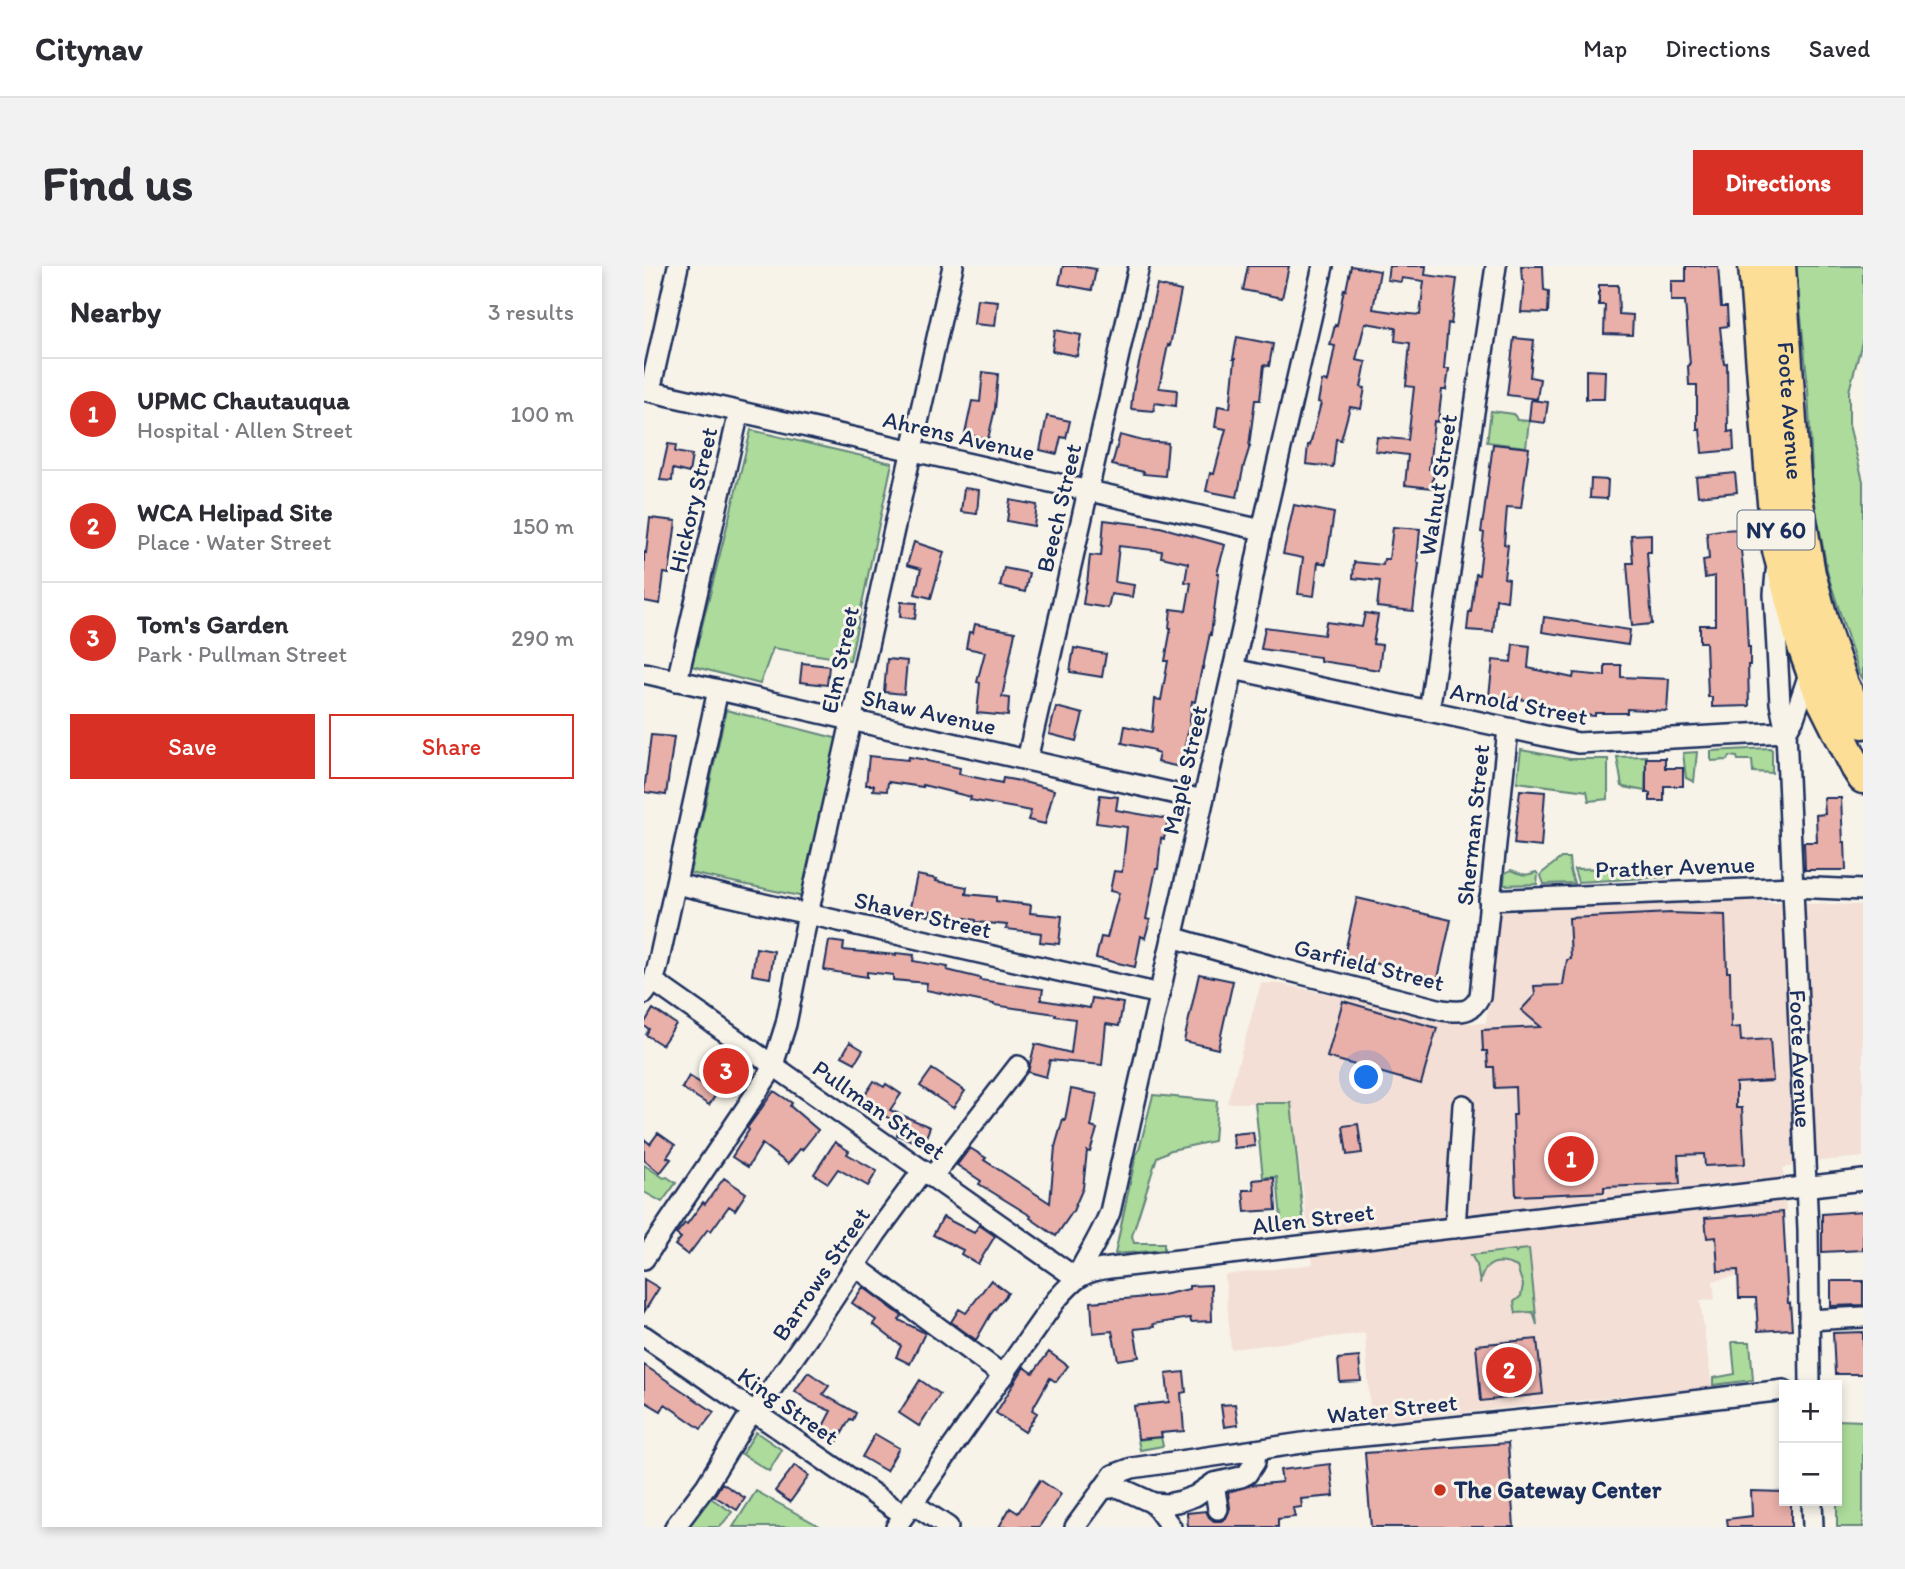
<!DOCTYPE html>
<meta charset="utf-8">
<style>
body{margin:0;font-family:Itim,sans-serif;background:#f2f2f3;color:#2b2b33}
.controls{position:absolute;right:21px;bottom:21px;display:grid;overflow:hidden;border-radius:0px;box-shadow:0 4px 10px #0003}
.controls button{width:63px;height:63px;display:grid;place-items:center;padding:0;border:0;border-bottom:2px solid #e1e1e2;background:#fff;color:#2b2b33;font:35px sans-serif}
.you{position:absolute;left:723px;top:812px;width:24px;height:24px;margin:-18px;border:5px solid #fff;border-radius:50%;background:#1a73e8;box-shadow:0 0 0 10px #1a73e833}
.badge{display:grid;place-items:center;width:46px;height:46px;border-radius:50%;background:#d93025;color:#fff;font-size:23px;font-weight:700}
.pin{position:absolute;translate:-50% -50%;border:4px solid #fff;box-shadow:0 2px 7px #0006}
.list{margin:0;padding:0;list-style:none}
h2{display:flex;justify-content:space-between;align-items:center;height:91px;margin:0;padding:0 28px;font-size:30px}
h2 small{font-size:23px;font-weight:400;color:#7c7c81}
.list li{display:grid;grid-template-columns:46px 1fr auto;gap:21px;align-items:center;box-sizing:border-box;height:112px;padding:0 28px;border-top:2px solid #e1e1e2}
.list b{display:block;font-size:26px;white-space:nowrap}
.list p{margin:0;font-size:23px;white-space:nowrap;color:#7c7c81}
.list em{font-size:23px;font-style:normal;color:#7c7c81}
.actions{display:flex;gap:14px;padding:21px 28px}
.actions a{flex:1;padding:16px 0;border:2px solid #d93025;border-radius:0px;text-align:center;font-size:24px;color:#d93025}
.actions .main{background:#d93025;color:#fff}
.map{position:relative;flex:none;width:1219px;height:1261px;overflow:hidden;border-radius:0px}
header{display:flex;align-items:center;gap:42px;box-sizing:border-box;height:98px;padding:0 35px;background:#fff;border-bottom:2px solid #e1e1e2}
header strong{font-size:33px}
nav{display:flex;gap:38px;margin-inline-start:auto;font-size:24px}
.intro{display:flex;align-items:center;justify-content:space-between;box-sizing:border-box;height:168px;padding:0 42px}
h1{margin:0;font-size:49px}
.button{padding:18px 32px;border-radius:0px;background:#d93025;color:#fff;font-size:24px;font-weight:700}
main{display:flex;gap:42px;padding:0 42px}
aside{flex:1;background:#fff;border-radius:0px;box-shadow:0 4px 10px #0003}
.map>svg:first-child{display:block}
.built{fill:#f3dfd5}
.green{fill:#acdb9b;stroke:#64857c;stroke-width:2}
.building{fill:#e9afa9;stroke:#1b2f5e;stroke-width:2}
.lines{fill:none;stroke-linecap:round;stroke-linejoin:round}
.minor-casing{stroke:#1b2f5e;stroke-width:24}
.highway-casing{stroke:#1b2f5e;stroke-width:35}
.minor{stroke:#f7f3e8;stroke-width:19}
.highway{stroke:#fcde96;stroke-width:30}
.poi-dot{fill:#c8321e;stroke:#f7f3e8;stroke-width:2.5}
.labels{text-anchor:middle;stroke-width:6;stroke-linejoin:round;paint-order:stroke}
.shield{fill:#f7f3e8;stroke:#5d6a87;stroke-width:2}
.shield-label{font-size:23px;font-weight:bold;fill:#1b2f5e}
.street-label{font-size:24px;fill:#1b2f5e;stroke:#f7f3e8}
.poi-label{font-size:24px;font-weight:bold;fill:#1b2f5e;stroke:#f7f3e8;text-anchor:start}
</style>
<header>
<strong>Citynav</strong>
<nav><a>Map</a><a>Directions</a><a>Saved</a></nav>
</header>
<div class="intro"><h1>Find us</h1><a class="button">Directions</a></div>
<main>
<aside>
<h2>Nearby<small>3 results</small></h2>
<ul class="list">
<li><span class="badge">1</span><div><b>UPMC Chautauqua</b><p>Hospital · Allen Street</p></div><em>100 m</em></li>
<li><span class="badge">2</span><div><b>WCA Helipad Site</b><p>Place · Water Street</p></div><em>150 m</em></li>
<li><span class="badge">3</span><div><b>Tom's Garden</b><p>Park · Pullman Street</p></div><em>290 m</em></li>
</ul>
<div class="actions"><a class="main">Save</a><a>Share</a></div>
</aside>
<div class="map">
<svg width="1219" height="1261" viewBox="0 0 1219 1261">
<rect width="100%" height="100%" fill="#f7f3e8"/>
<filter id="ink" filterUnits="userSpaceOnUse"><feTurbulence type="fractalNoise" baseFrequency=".0143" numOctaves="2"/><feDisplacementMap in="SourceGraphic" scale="14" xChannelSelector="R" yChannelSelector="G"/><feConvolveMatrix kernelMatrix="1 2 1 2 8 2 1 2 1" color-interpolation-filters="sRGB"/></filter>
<g filter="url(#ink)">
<!-- built -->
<path class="built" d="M1097,632L1130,637L1219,639V891L1177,895L1139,902L1142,946L1139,947L1143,1000L1069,1015L1071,1033L1056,1035L1068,1121L727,1156L721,1067L587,1083L581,1009L669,998L647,837H583L617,717L637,718L824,757H842L857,640L993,638Z"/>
<!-- green -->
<path class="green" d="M1152,0H1219V72L1205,125V159L1219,215V413L1215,407L1184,309L1169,227L1164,122Z
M847,145L870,148L873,154L885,155L882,181L843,176Z
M107,164L248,197L206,394L129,382L116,418L48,400Z
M82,444L195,473L160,631L46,607Z
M1126,482L1128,484V507L1109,506L1108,494H1094L1093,491L1086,490L1084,494L1067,495V485Z
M877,484L926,493H964V533L945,535L943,525L873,516Z
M1053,486L1050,516L1042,512L1039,487Z
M1002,490L1001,525L980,521L978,520L973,491Z
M917,592H925L926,604L930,617L900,618L897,610L898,607Z
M1010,601L1011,605L1022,608V611L934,616L930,603Z
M867,604C879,608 879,611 892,606L894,608L893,618L861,619L860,618L861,607Z
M78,786L101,803L84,824L63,807Z
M509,829L573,835L570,875L527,884L513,891L488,970L490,977H520V984L471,988L492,889L495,884Z
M611,837H647L660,960L638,963L633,911H619Z
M0,899L20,912L23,911L32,917L18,936L0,926Z
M885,983L893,1059L889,1046L872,1047L870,1036L877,1030L879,1019L873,1001C854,992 839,996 836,1018L833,999L827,989L871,984L872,987L874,984Z
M1088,1076H1106L1109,1114L1069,1119V1112L1091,1108Z
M1193,1154L1219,1155V1261H1193Z
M112,1166L138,1184L125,1205L98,1188Z
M517,1171L519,1180L496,1184L494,1174Z
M112,1225L177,1261H89Z
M65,1231L88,1246L76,1261H44Z"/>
<!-- building -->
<path class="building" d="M419,0H434L452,3L448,24L415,18Z
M604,0H645L638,32L599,24Z
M707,0L736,5L729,43L756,47L776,49L780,15L758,12L757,16L743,14L745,0H782L781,9L813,13L807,58L804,57L800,103H805L802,124H798L794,156L790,155L785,203H790L788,222L761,219L764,189L731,185L733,171L764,174L770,121L762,120L766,77L751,75L752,62L721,57L712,94L722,96L717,121L721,122L717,143L706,141L697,174L692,173L689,201L662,198L664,179H666L677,137L674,136L678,115L684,116L691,80L686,79L691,59L693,60L700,23L702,24Z
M877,0H899L900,24L905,25L904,47L877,46L880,14H878Z
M1042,0H1074L1077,41H1083L1084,60L1076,61L1080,98L1083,97L1084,166L1089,165L1090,184L1058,187L1056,163H1053V119H1045L1044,100L1046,99L1041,35H1027V15H1042Z
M513,19L537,25L526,80L524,79L515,122L533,124L532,140L511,137L510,145L487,143L489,124Z
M955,19H974L975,48L989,49L988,69L960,68L961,39H955Z
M333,33L354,35L351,60L330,58Z
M411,64L437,69L433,90L408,85Z
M593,71L629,78L625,100L620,99L616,134H611L605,180H606L600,199L593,231L562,225L566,207L570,208L582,163L571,161L574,140L586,142L591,93H589Z
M870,72L890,74L886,111L896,113L893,133L863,129Z
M942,104L961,105L960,133H942Z
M339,106L354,108L351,143L344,173L321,168L328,135L336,136Z
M887,134L904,136L901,157L885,155Z
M403,150L426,155L422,172L417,171L413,188L396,184Z
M476,169L499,175L524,177L521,210L499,208L500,206L468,199Z
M24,178L32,179L31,186L48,189L45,207L29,203L28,215L16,214Z
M849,178L885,182L877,242L863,241L860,278L864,279L860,312L865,313L863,335L852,333L849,366L823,364L825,346H827L832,308L835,309L840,267L837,266L840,247Z
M1091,207L1093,226L1054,230L1052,211Z
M947,213L964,214L963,233L946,232Z
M320,222L335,224L333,248L317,246Z
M366,234L393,239L390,260L363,255Z
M650,239L690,247L682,298L674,296L670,330L654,328L659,292L639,288Z
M6,252L32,255L25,308L20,307L16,338L0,335V286L2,287Z
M460,254L516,261L581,279L573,307H575L567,368L566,367L559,402L558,401L551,436L548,435L545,462L536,501L513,496L515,488L509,486L510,484L478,477L481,460L508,466L511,433L517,434L524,395H521L527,362H525L527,343L542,345L547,317L541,316L544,297L517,291L518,285L475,280L471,316L490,319L488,331L467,328L464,342L439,338L442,318H443L446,289L457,290Z
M749,261L776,263L773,296L775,297L769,345L733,341L736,315L709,312L710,296L739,299L740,293H745Z
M1098,263L1099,276H1096L1101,319L1104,381H1106V399H1104L1105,440L1068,441V431H1064L1062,376H1056V359H1071V310L1061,312L1059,294L1065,293L1063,266L1077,264Z
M1007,268V286H1003L1008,358L988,360L983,297H989L987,269Z
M270,276L300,286L287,332L271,328L277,303L263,299Z
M360,302L385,307L381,326L356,320Z
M257,336L273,337L271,353L256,351Z
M721,347L734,349L729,378L738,379L735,404L676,395V391L617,383L621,361L680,369L682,356L718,361Z
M900,351L986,364L984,379L898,366Z
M331,358L371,366L358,431L365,432L364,450L333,447L336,417L333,416L341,386L322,382L325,366L329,367Z
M869,378L886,380L884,402L929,412L930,407L961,410V399H977V411L1025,413L1023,445L983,443V447H951V450L926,448V447L882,438V434L845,430L849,394L867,396Z
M430,382L462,388L458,411L426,406Z
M243,393L263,395L260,428L240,426Z
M158,397L185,400L183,419L156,416Z
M412,441L439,448L432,475L405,468Z
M7,469L30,471L22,529L0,526Z
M225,490L264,494L265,491L283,494V495L316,502L315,508L358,517L359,512L376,515L410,524L401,558L384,554L387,545L326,534L327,531L279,519V521L244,516L243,525L229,524L230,519H222Z
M1002,492H1021V502H1039V520H1020V535H1006V527H1002Z
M876,524L901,526L897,581L870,578Z
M456,529L474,531L472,544L524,553L520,573L517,572L514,603H512L502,653L506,654L501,672L497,670L491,701L452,692L457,671L463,672L475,627L466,625L470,605L478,606L483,561L452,557Z
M1180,532H1197L1199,576H1201L1202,604H1161L1160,576H1173L1172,549L1181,548Z
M273,609L293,613L292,615L323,621L322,628L352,631V635L387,639L386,647L418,650L415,678L396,676L397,667L362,663L363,659L332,656V654L286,645L285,650L265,646Z
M713,632L807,654L794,712L700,690Z
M1027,647L1081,649L1083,706H1086L1087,762L1096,761L1097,775L1126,773L1129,815L1092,817V842H1098L1101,898L1061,900L1060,888L1034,889L1036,918L960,921V926L872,930L869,849H872L871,821L851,822L850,801H844L843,785H839L838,764L897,761L877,744L891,729L890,720L919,719L923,694L927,693L925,652Z
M185,675L200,677L199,684L252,689V687L270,689L269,695L304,701L303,704L336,712V714L399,723L397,734L446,742L448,732L479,737L475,760L462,758L458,799L406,794L402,811L384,806L391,778L427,787L431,753L411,750L412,748L350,739V738L282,724L283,717L249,714V709L223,706V711L180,704Z
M112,682L130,685L126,712L108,709Z
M555,708L589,715L574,783L540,775Z
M699,735L793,762L777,818L683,791Z
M9,743L32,758L18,779L2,769L5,763L0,760V758Z
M206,776L219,784L211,797L198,790Z
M288,803L321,825L309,842L276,820Z
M45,810L73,827L65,839L38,822Z
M230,815L240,821L242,818L257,828L246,844L286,861L279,879L253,869L257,860L227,841L229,839L219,832Z
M427,823L453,828L447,861L453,863L446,886L443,885L439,922L429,945L412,970L386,952L387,950L335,918L337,915L313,899L326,882L342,892L340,894L406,937L411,881L419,853L421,854Z
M130,825L148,837L146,840L174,864L158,884L156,883L144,898L118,878L104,901L88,891L105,864L103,862Z
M714,858L718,887L703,889L699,860Z
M609,866L611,880L590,882L589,868Z
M14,867L31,879L23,891L27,893L16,907L0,894V873L6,878Z
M191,876L205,885L203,888L233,905L224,920L194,903L184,917L170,908Z
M80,912L102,927L91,944L85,940L67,965L64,963L44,989L31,979L37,972L32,968L41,957L43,958L59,936L61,938Z
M630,912L632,944L601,946L599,924H610L609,914Z
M1219,945V984L1178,986V948Z
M1139,946L1144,1037H1146L1148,1063L1114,1065L1112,1032H1095L1094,1004L1074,1005L1072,971L1063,972L1061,952Z
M299,951L330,967L335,959L351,970L334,998L317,988L319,984L289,969Z
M0,1013L15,1022L0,1046Z
M347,1014L364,1027L347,1048L332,1074L307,1056L315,1043L322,1047Z
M1187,1015H1219V1039L1187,1040Z
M567,1019L568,1055L547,1056L546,1052L509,1058L510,1061L490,1063L495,1091L474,1094L468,1065L449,1067L447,1036L514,1030L545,1023V1020Z
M219,1021L258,1050L255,1054L281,1067L266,1098L252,1091L257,1080L229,1058L232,1054L208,1037Z
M1219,1066V1108H1191L1189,1067Z
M893,1073L899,1128L837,1135L832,1079Z
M405,1086L424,1100L412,1116L406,1112L388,1144L393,1147L381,1166L352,1147L380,1101L389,1107Z
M715,1091L717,1115L696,1116L694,1093Z
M0,1099L70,1146L57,1163L21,1138L17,1145L0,1135Z
M164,1106L185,1120L179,1128L212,1147L209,1154L206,1153L193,1176L176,1166L187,1145L166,1136L151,1125Z
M540,1106L542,1126L537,1127L540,1165L517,1167L518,1171L494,1173L490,1140L525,1136L522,1108Z
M276,1114L296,1128L275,1160L255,1147Z
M591,1138L594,1159L580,1161L577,1139Z
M231,1168L255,1182L242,1205L218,1191Z
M864,1177L870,1261H727L721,1187Z
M686,1198L690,1230L657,1233L658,1241L649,1242L651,1251L634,1253V1261H544L543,1247L562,1245L565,1251L570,1255H577L582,1252L586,1242L584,1226L607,1219L638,1216L636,1204Z
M151,1199L165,1210L146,1236L131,1225Z
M396,1214L417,1228L395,1261H355L366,1242L374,1247Z
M78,1217L101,1232L93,1244L70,1230Z
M1107,1225L1140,1226V1235H1147V1261H1084L1083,1253L1108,1250Z"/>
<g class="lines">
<defs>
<g id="minor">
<path d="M0,124L618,264"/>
<path d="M6,125L34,0"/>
<path id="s1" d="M1132,306L1130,328L1136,437L1142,466L1164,963L1166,1119"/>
<path d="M589,403L934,477L1142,466"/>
<path d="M0,407L559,534"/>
<path d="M33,415L95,146"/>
<path d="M785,445L852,0"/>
<path d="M1142,466L1150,452L1167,402"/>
<path d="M383,494L495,0"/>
<path d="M32,618L516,728"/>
<path d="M845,634L1148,621L1219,624"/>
<path d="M528,671L634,702L798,744C816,746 827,748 836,730L864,463"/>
<path d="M9,715L432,1012C443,990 457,969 466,946L602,346L618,264L679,0"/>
<path d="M0,728L9,715L13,703L74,424"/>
<path d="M288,911L374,800"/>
<path d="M811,962L819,839"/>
<path d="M0,993L123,811L129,799L142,758L164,648L309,0"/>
<path d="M211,1000L360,1110"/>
<path d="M1165,1054L1219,1051"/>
<path d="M0,1070L260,1249"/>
<path d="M570,1217L574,1243"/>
<path d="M458,1223L474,1221L509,1237L523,1238L537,1235L551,1230L570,1217L597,1211L603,1208L611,1196L612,1184"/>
<path d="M1168,1235L1169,1261"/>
<path d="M268,1237L304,1261"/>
<path d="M509,1237L527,1261"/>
<path d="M31,1261L62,1220L101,1156L116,1139L164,1071L232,968L279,904"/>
<path d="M252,1261L412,1034C430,1014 437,1005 466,1002L1219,914"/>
<path d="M431,1261L469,1209L488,1202L679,1174L939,1148L1140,1124"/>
</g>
<g id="highway">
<path d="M1110,0L1128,226L1134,284L1158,378L1177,431L1212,501L1219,512"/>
<path id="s2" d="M1136,0L1152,226L1166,308L1183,371L1199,418L1219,457"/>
</g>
</defs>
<!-- minor casing -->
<use href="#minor" class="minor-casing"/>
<!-- highway casing -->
<use href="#highway" class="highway-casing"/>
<!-- minor -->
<use href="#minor" class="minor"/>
<!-- highway -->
<use href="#highway" class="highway"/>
</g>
</g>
<!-- markers -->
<circle class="poi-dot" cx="796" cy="1224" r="7"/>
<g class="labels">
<!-- shield labels -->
<rect class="shield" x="1093.5" y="244.5" width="77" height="39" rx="5"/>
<g class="shield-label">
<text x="1132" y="272">NY 60</text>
</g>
<!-- street labels -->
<g class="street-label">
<text dy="8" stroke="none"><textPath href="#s2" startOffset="145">Foote Avenue</textPath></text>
<text transform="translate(315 170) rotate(13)" y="8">Ahrens Avenue</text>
<text transform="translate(794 219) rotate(-81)" y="8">Walnut Street</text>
<text transform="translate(49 234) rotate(-77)" y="8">Hickory Street</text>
<text transform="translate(415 242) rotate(-77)" y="8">Beech Street</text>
<text transform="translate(196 394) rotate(-78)" y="8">Elm Street</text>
<text transform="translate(875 438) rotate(11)" y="8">Arnold Street</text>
<text transform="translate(285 446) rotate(13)" y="8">Shaw Avenue</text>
<text transform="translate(541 504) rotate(-77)" y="8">Maple Street</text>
<text transform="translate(829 559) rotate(-84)" y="8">Sherman Street</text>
<text transform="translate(1031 601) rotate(-2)" y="8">Prather Avenue</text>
<text transform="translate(279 649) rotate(13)" y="8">Shaver Street</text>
<text transform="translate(725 699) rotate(14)" y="8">Garfield Street</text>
<text dy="8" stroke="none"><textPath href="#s1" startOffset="488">Foote Avenue</textPath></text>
<text transform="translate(235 844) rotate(35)" y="8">Pullman Street</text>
<text transform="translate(669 953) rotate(-7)" y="8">Allen Street</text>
<text transform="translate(177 1008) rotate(-56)" y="8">Barrows Street</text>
<text transform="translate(144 1140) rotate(35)" y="8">King Street</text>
<text transform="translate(748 1143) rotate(-6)" y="8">Water Street</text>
</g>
<!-- poi labels -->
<g class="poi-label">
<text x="810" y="1232">The Gateway Center</text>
</g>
</g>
</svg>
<div class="controls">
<button>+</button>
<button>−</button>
</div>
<div class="you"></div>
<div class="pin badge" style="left:927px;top:893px">1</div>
<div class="pin badge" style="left:865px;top:1104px">2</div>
<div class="pin badge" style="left:82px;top:805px">3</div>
</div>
</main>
